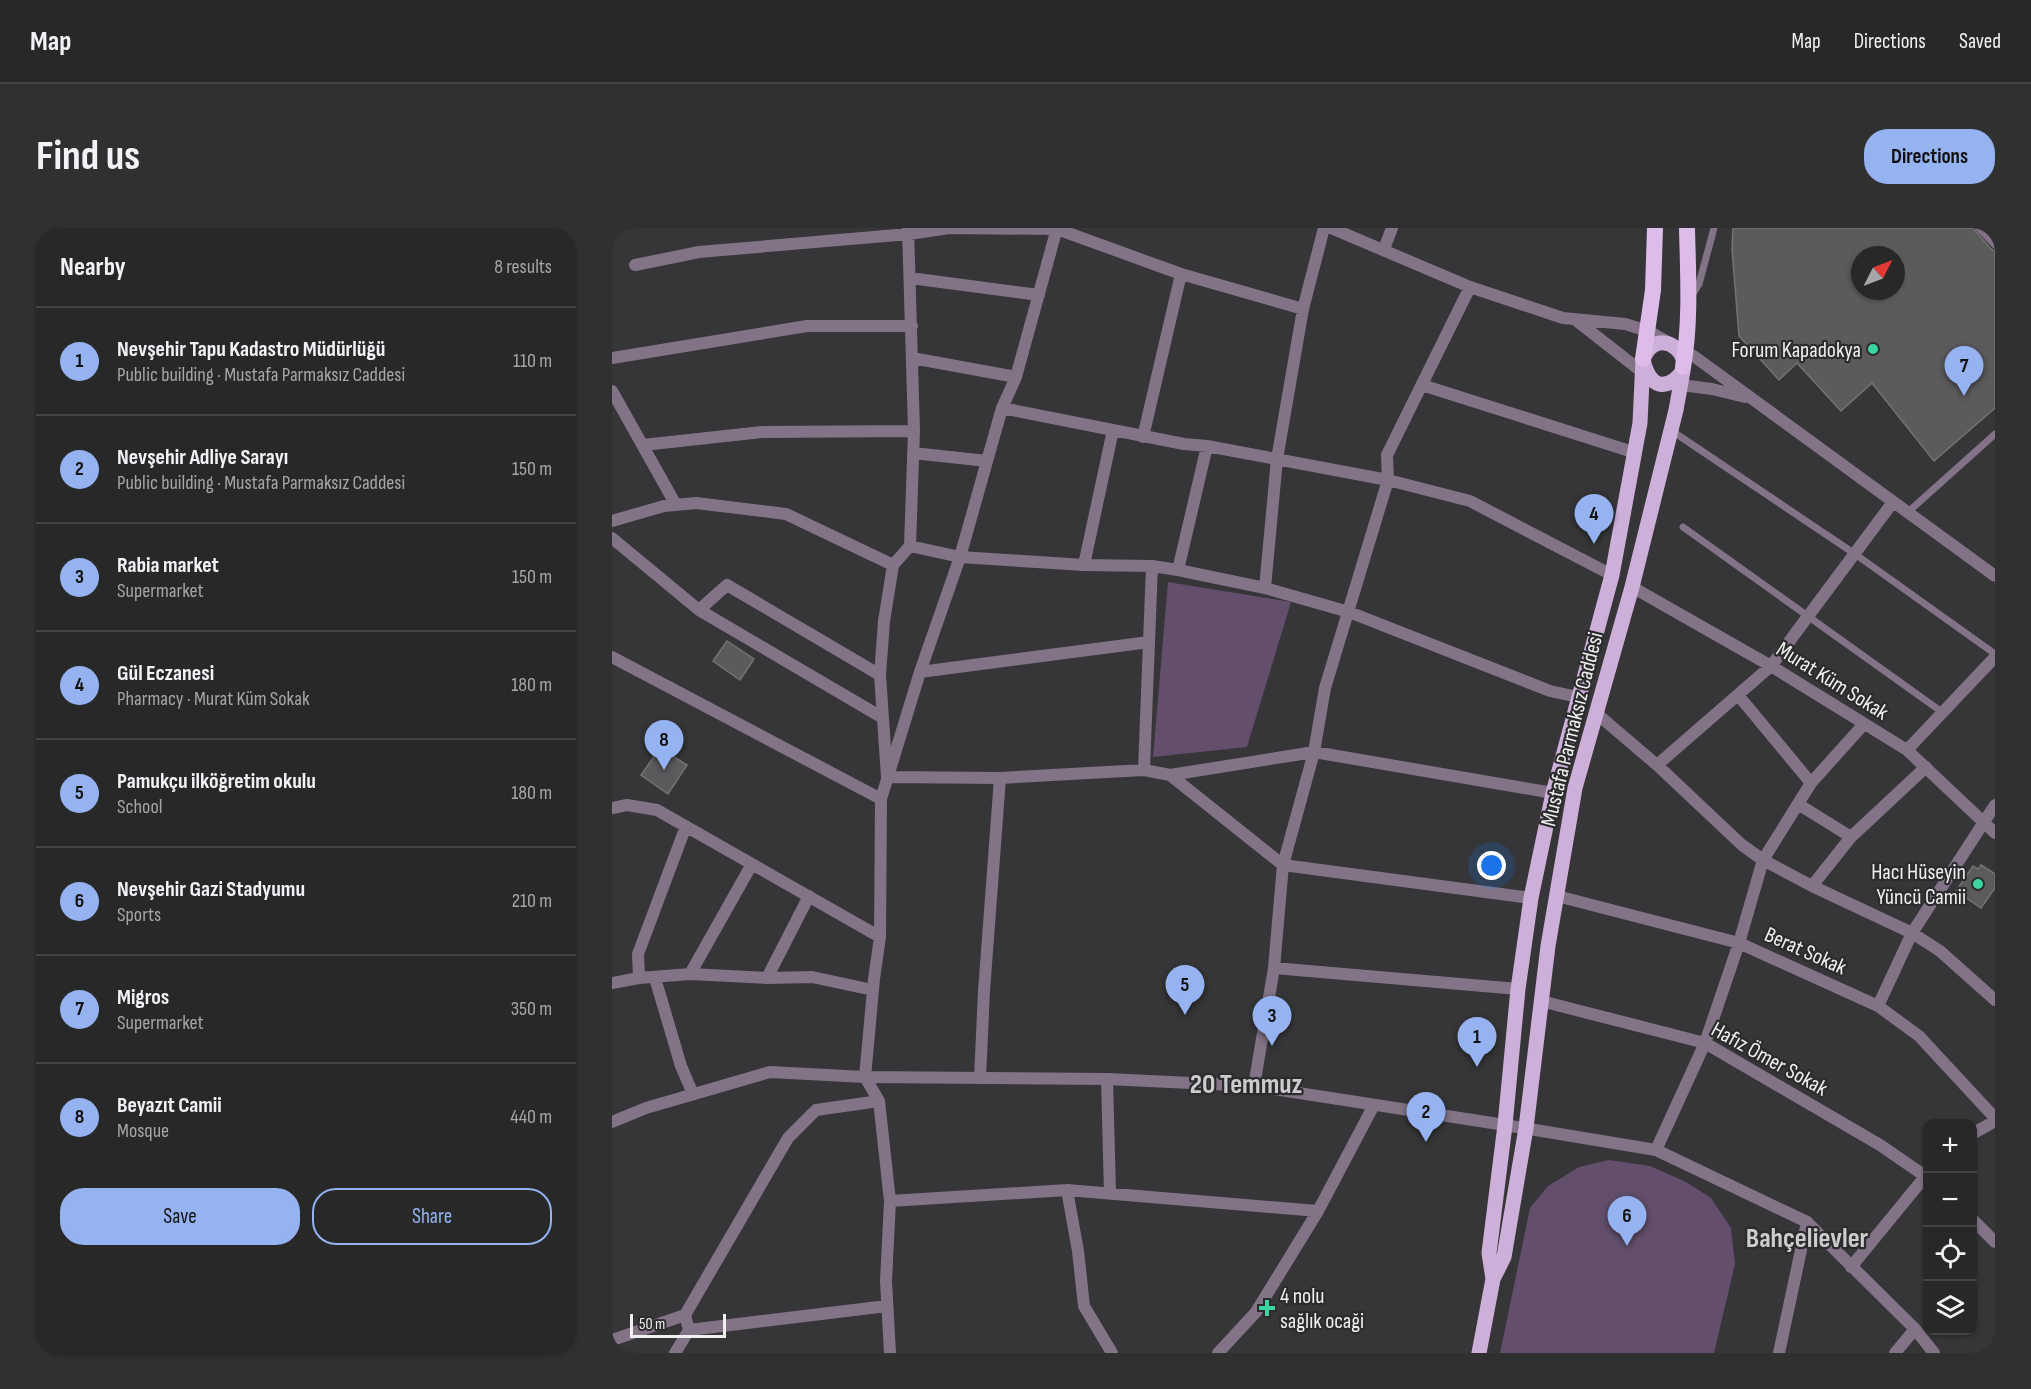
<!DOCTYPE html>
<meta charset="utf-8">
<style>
body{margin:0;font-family:"Sofia Sans Condensed",sans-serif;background:#303031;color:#f1f3f6}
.controls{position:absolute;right:18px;bottom:18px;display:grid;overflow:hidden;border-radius:12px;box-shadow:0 2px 4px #0004}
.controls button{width:54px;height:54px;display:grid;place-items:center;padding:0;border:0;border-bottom:2px solid #444446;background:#282829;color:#f1f3f6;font:30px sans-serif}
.compass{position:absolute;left:1239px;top:18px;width:54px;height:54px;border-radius:50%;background:#282829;box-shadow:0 2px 4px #0004;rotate:48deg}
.scale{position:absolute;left:18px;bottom:15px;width:96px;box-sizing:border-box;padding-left:6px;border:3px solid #f1f0f1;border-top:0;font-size:16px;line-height:21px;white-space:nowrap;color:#f1f0f1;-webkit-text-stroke:4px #2c2b2d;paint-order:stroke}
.you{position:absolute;left:880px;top:638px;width:21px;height:21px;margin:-15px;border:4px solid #fff;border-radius:50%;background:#1a73e8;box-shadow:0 0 0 9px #1a73e833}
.badge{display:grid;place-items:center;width:39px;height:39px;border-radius:50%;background:#95b2f1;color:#111;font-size:20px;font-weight:700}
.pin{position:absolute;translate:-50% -50px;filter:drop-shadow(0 2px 3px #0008)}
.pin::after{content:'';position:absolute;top:32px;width:21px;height:18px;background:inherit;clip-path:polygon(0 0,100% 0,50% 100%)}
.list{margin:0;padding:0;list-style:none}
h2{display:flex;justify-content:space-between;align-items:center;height:78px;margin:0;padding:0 24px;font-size:26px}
h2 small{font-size:20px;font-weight:400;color:#a5a6a8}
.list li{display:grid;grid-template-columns:39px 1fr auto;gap:18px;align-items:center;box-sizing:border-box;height:108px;padding:0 24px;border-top:2px solid #444446}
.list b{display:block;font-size:22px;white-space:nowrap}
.list p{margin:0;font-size:20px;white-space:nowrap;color:#a5a6a8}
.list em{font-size:20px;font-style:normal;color:#a5a6a8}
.actions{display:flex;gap:12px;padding:18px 24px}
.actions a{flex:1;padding:14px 0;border:2px solid #95b2f1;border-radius:24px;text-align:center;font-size:21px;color:#95b2f1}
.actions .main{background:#95b2f1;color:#111}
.icon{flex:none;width:33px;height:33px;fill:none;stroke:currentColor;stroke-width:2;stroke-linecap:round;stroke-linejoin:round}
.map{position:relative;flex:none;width:1383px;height:1125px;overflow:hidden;border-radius:24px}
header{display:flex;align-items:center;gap:36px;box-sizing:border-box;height:84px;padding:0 30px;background:#282829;border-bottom:2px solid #444446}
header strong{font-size:28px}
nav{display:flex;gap:33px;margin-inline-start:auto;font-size:21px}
.intro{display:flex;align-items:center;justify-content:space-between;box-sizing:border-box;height:144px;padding:0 36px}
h1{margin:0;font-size:42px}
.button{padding:15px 27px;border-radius:24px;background:#95b2f1;color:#111;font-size:21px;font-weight:700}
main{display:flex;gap:36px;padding:0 36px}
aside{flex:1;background:#282829;border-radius:24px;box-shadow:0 2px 4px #0004}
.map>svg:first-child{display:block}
.green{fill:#634f6b}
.building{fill:#5c5a5c;stroke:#747275;stroke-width:1.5;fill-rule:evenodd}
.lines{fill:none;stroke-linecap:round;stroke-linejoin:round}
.service{stroke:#827387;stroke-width:7}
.minor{stroke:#827387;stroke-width:12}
.tertiary{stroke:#827387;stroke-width:12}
.primary{stroke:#cdb0d9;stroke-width:15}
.trunk{stroke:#dcbce9;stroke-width:16}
.poi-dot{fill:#3dd4a3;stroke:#2c2b2d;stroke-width:2}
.labels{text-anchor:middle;stroke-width:4.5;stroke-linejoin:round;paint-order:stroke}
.poi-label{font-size:22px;fill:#f1f0f1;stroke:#2c2b2d;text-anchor:end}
.street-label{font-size:22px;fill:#f1f0f1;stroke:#2c2b2d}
.district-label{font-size:28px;font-weight:bold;fill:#cdcbce;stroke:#2c2b2d}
</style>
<header>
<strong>Map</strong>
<nav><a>Map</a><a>Directions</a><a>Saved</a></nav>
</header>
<div class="intro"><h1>Find us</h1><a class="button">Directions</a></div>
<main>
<aside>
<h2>Nearby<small>8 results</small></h2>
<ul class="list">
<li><span class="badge">1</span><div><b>Nevşehir Tapu Kadastro Müdürlüğü</b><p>Public building · Mustafa Parmaksız Caddesi</p></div><em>110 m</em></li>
<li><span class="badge">2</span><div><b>Nevşehir Adliye Sarayı</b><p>Public building · Mustafa Parmaksız Caddesi</p></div><em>150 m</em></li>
<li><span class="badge">3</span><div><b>Rabia market</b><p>Supermarket</p></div><em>150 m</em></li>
<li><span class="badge">4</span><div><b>Gül Eczanesi</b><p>Pharmacy · Murat Küm Sokak</p></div><em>180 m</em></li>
<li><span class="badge">5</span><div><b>Pamukçu ilköğretim okulu</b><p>School</p></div><em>180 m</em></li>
<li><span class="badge">6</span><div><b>Nevşehir Gazi Stadyumu</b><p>Sports</p></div><em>210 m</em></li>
<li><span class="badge">7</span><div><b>Migros</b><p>Supermarket</p></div><em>350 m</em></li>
<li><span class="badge">8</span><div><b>Beyazıt Camii</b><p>Mosque</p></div><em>440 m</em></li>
</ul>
<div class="actions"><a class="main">Save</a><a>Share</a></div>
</aside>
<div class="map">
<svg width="1383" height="1125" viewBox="0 0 1383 1125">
<rect width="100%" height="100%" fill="#363537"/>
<!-- green -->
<path class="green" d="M556,354L679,374L635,519L541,529Z
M997,932L1038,938L1074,954L1099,970L1119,1000L1123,1036L1102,1125H888L918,980L936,958L967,939Z"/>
<!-- building -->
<path class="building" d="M1121,0H1361L1379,21L1383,23V180L1322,233L1260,155L1229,183L1185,135L1167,152L1127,108L1120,21ZM1248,27H1284V63H1248Z
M115,413L142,431L128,452L101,433Z
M48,520L75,537L56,566L29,547Z
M1369,637L1383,646V660L1369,680L1344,663L1361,638L1366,641Z"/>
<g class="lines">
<!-- service -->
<path class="service" d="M1367,0L1383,17
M1080,67L1087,56L1102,0
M1060,203L1243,326L1383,426
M1296,284L1383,206
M1071,299L1330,484"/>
<!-- minor -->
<path class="minor" d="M296,0L302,203L298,318
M719,0L858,59L951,90L1013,96L1036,103L1083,129L1383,348
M772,21L780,0
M23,37L87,24L297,6L337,0L445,1L569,46L691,81
M298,50L427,67
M965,93L1034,147
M0,130L195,98H300
M300,130L404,149
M1061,156L1100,161L1133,169
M810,157L1024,225
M0,163L64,277
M390,180L572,216L595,218L776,252L858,273L1000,347
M531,209L569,46
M31,217L150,204L302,203
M301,225L375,233
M0,293L52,278L84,275L174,286L281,337L298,318L348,329L472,337L540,338L566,342L653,360L737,384L938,463L966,469
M0,310L87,382L271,490
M281,337L272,393L268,447L275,549L388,550L372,763L368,850
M472,337L501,202
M566,342L595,218
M1020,359L1159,438L1295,522L1383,605
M653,360L665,231L691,81L712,0
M87,382L115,357L268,447
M0,429L269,571
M308,444L537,414L540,338
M1126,467L1199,555
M984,485L1045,537L1130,617L1151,632L1200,658L1300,705L1328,723L1383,772
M1295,522L1383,429
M1045,537L1159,438L1281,274
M532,542L537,414
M558,547L671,637L919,670
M388,550L532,542L558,547L702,524L941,565
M1186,576L1239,609
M0,580L15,577L45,582L268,709
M1200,658L1239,609L1314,539
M945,668L1127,715L1266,778L1307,808L1383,890
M662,740L906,761
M78,746L140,636
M27,750L26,726L74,598
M43,750L69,838L81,866
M155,750L197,668
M0,755L27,750L78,746L155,750L200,749L261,762
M929,773L1093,815L1268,917L1316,950
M1266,778L1300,705L1383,577
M495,851L498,965
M642,858L662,740L671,637L702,524L713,460L776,252L775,227L858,59
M1360,906L1383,893
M1044,922L1093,815L1127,715L1151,632L1199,555L1252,496
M455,962L466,1023L472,1078L500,1125
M278,973L455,962L706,983
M1360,991L1383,1014
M1239,1039L1316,945
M77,1102L275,1078
M0,1112L73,1087
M63,1125L77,1102L73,1087L176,910L204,882L267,873
M278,1125L274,1053L278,973L267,873L253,849L262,751L268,709L269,571L308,444L348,329L390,180L404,149L445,0
M606,1125L644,1084L706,983L762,877
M1167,1125L1195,994
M1283,1125L1303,1101"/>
<!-- tertiary -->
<path class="tertiary" d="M0,894L34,880L158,844L253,849L495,851L642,858L893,897L1044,922L1195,994L1303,1101L1322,1125"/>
<!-- primary -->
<path class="primary" d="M881,1051L877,1025L893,897L906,761L919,670L941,565L1000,347L1028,195L1031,131C1047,92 1091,133 1062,152C1044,165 1034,147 1031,131
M867,1125L881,1051L892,1029L914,900L936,718L963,560L1020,359L1064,182L1071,143"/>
<!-- trunk -->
<path class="trunk" d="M1031,131L1041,62L1043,0
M1071,139C1079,94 1076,46 1075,0"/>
</g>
<!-- markers -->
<g class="poi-dot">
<circle cx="1261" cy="121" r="6"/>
<circle cx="1366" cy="656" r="6"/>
<path d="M652 1071h6v6h6v6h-6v6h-6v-6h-6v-6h6z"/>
</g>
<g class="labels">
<!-- poi labels -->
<g class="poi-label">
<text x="1249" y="129">Forum Kapadokya</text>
<text x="1354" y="651">Hacı Hüseyin<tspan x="1354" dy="25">Yüncü Camii</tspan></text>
<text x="668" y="1075" text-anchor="start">4 nolu<tspan x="668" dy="25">sağlık ocaği</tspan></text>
</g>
<!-- street labels -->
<g class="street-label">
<text transform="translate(1221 452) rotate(32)" y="8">Murat Küm Sokak</text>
<text transform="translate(959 501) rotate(-76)" y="8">Mustafa Parmaksız Caddesi</text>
<text transform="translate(1194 722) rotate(24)" y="8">Berat Sokak</text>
<text transform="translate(1158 830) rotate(29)" y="8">Hafız Ömer Sokak</text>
</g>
<!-- district labels -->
<g class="district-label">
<text x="634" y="865">20 Temmuz</text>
<text x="1195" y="1019">Bahçelievler</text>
</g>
</g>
</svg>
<div class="controls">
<button>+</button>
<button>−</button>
<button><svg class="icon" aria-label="locate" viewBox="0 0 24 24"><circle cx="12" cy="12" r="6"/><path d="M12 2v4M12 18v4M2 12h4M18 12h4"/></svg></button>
<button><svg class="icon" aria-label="layers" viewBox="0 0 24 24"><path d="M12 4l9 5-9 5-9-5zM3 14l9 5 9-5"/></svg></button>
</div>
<svg class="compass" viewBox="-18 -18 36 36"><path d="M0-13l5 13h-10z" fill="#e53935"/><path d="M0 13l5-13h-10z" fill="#a5a6a8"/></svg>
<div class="scale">50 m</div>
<div class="you"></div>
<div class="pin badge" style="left:865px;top:839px">1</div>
<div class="pin badge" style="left:814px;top:914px">2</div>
<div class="pin badge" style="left:660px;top:818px">3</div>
<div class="pin badge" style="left:982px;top:316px">4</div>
<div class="pin badge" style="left:573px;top:787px">5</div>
<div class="pin badge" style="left:1015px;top:1018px">6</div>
<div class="pin badge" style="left:1352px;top:168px">7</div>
<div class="pin badge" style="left:52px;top:542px">8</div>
</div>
</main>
